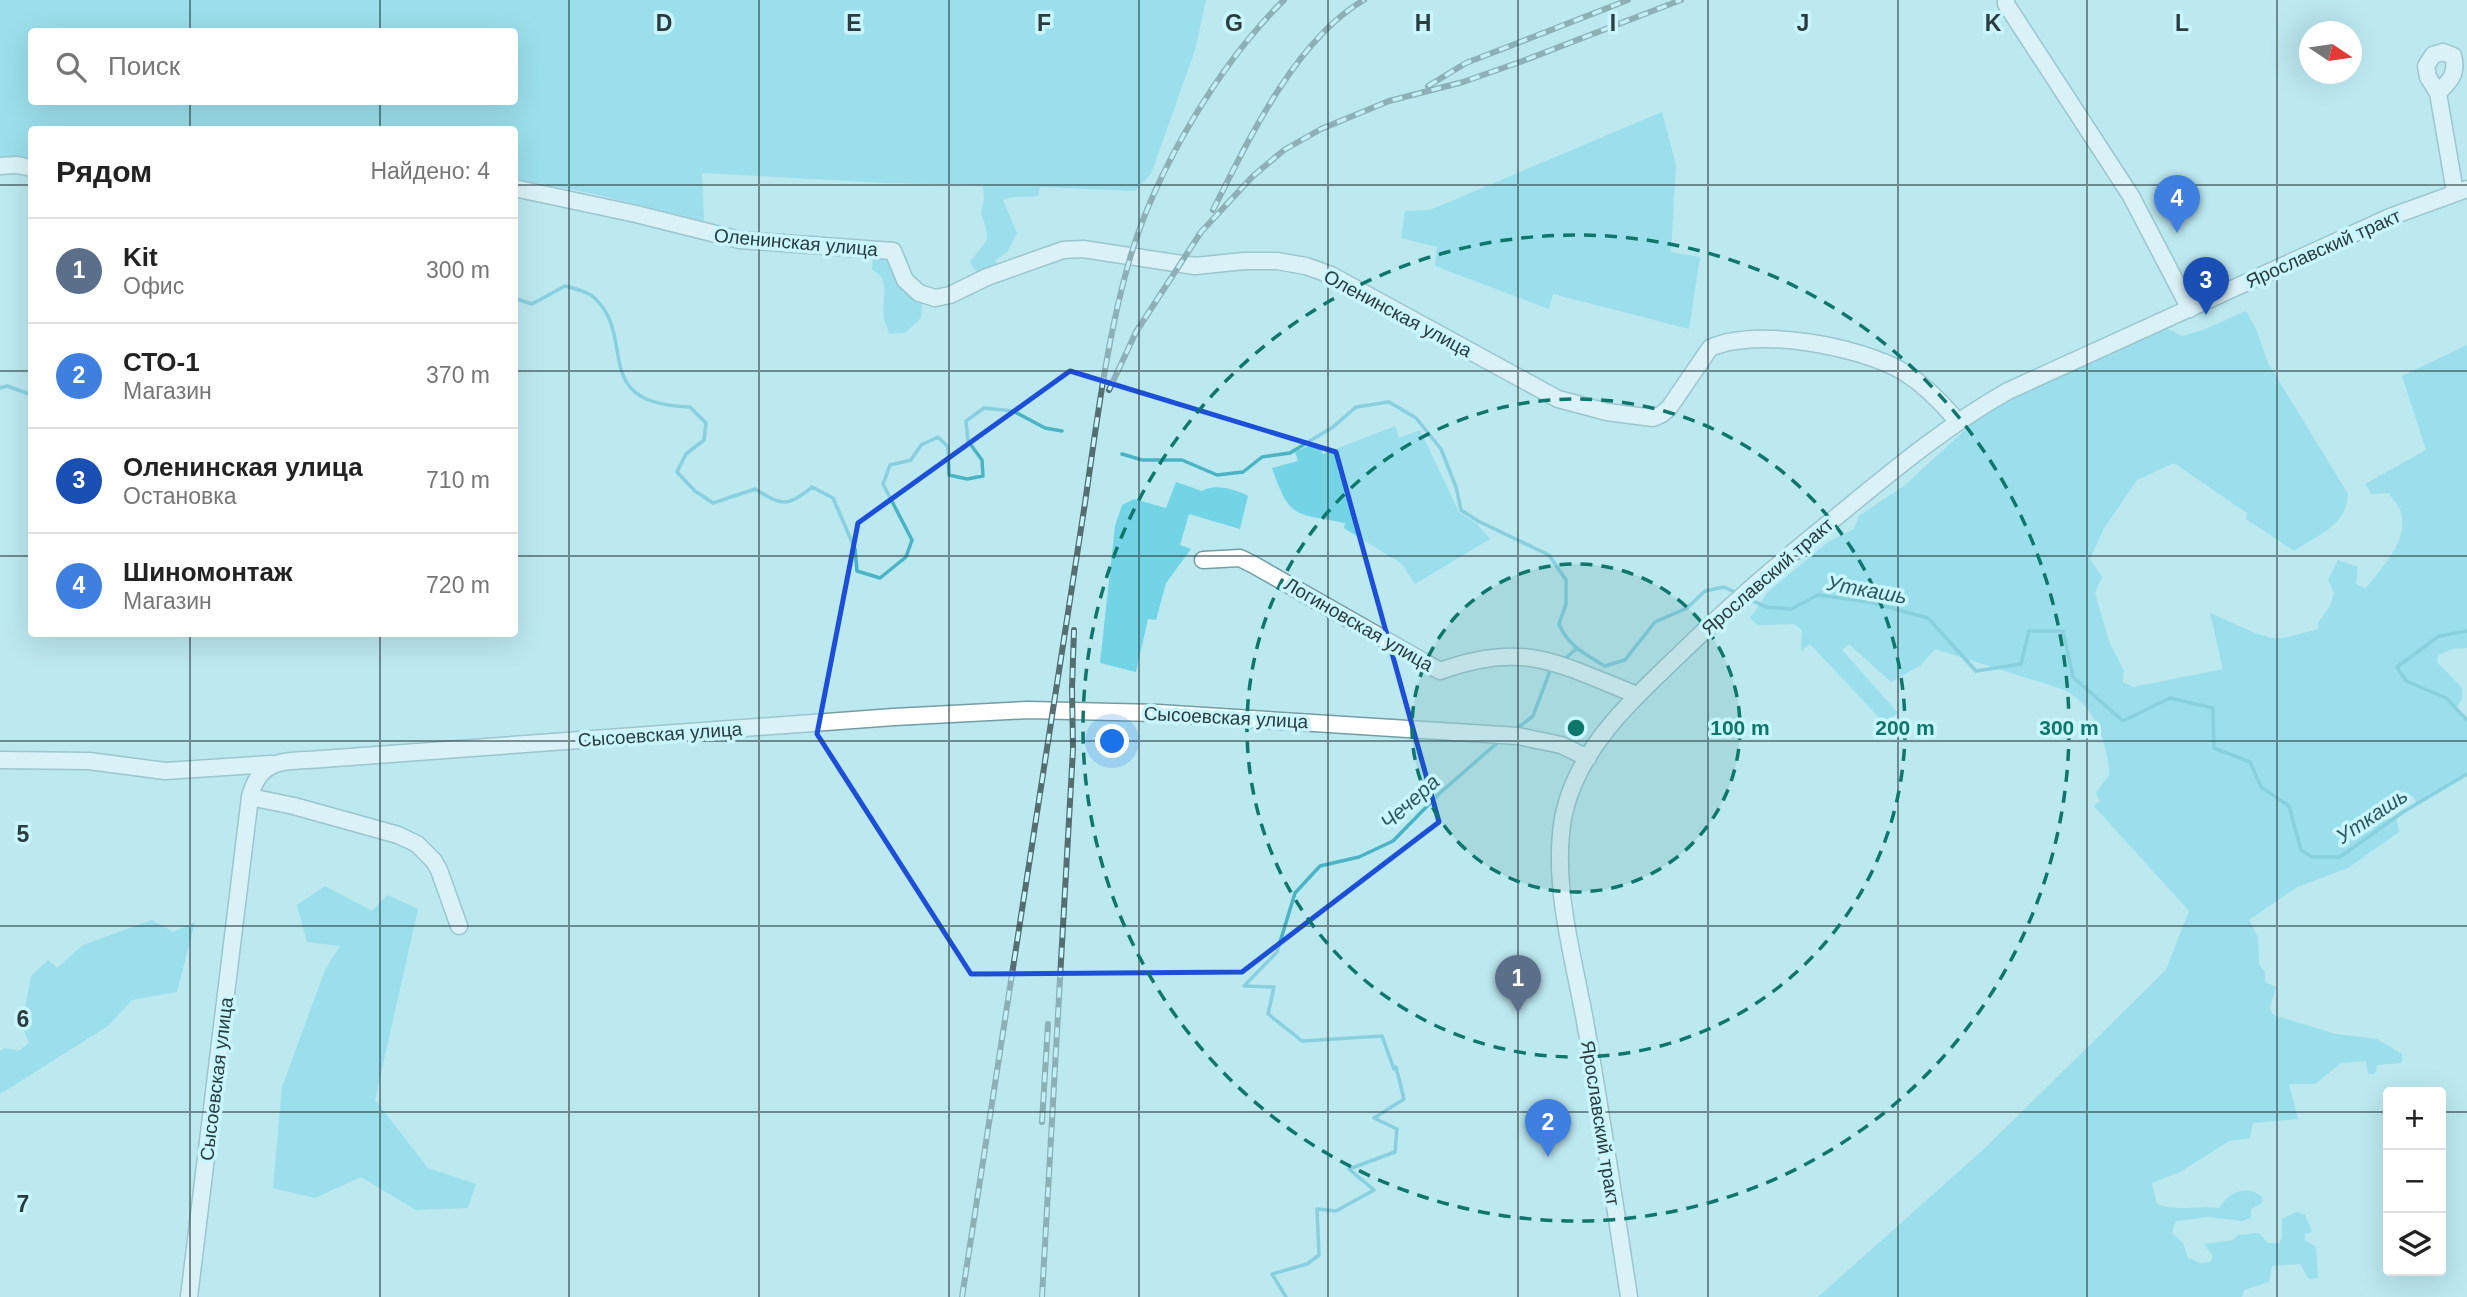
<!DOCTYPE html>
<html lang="ru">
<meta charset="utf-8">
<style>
body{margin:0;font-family:Helvetica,sans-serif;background:#f6f6f6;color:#222}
.controls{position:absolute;right:21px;bottom:21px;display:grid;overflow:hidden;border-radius:7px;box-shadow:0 7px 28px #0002}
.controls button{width:63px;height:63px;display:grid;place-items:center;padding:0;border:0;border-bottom:2px solid #e0e0e0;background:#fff;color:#222;font:35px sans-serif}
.compass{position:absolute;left:2299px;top:21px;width:63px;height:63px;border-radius:50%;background:#fff;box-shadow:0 7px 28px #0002;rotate:103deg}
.you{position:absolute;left:1113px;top:742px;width:24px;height:24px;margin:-18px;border:5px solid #fff;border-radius:50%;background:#1a73e8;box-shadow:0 0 0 10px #1a73e833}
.badge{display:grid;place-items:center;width:46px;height:46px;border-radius:50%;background:#854804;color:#fff;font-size:23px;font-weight:700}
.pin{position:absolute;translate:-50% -58px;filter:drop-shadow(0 2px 4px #0008)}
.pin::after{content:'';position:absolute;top:37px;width:24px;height:21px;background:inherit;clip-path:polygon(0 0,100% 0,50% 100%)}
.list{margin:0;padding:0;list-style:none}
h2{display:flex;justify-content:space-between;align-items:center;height:91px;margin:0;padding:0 28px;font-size:30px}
h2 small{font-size:23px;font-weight:400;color:#767676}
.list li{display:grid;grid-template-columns:46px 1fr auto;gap:21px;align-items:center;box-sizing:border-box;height:105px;padding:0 28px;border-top:2px solid #e0e0e0}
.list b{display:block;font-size:26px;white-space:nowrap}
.list p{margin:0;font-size:23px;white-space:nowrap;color:#767676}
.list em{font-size:23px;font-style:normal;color:#767676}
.icon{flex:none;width:38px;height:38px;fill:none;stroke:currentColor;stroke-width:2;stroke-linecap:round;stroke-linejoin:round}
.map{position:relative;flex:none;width:2467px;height:1297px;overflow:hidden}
.search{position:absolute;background:#fff;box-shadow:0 7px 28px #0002;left:28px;top:28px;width:490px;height:77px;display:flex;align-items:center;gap:18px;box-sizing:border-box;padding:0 24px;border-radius:7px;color:#767676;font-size:26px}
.panel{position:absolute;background:#fff;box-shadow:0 7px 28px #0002;left:28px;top:126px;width:490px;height:511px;border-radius:7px}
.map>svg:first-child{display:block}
.green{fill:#72d4e5;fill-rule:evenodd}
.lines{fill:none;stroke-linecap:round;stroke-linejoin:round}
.stream{stroke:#4ab4c5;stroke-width:3.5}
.minor-casing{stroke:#739da5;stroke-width:19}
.minor{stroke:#fff;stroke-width:16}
.rail-casing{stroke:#546e72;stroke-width:6}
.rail{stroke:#c9f6fe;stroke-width:3.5;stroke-dasharray:10;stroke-linecap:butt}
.marked{fill:none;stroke:#1d4ed8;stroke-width:5;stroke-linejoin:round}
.grid{fill:none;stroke:#2a3c3f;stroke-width:2;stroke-opacity:0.55}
.ring{fill:none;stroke:#0f766e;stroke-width:3.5;stroke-dasharray:12 9}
.labels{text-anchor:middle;stroke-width:7;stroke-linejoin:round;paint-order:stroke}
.street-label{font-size:19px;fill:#2a3c3f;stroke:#c9f6fe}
.water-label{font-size:21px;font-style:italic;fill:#2d5a62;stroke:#c9f6fe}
.grid-label{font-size:23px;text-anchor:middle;font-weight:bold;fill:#2a3c3f;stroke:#c9f6fe;stroke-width:7;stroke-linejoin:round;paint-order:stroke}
.centre{fill:#0f766e;stroke:#c9f6fe;stroke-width:3.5}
.ring-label{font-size:21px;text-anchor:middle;font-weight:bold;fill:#0f766e;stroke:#c9f6fe;stroke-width:7;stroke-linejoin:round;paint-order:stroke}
</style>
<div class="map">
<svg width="2467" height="1297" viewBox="0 0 2467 1297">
<rect width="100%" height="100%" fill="#bce8f0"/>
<!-- green -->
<path class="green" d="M0,0H1206L1195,50L1151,174L1135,191L1040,187L1038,196C1026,198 1013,195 1003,200L1017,233L1008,251L995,261L1001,266L994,271L977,273L970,262L987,240L986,227L981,214L984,198L983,185L886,183L702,173L704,221L590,193L515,179L514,130H32L31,157L0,163ZM32,32H514V102H32Z
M1662,112L1676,165L1671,252L1700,257L1689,329L1553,294L1549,309L1435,266L1437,247L1401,238L1405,211L1430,210Z
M873,256H888L922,302L921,318L905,333L889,334C888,328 884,322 884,317C881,300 892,278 872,270Z
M2246,311L2257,331L2268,363L2348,494C2347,525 2318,535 2294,551L2246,519L2247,513L2174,463L2137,480L2103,530L2090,559L2102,577L2095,593L2110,644L2124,671L2123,682L2133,687L2223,669L2210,613L2255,633L2272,638H2283L2319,629L2318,623L2330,606L2334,593L2328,580L2338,560L2358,567L2356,584L2366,588C2382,567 2409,541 2401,512C2399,506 2393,499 2389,493L2372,494L2365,484L2426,450L2402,376L2467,345V648L2452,649L2438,655L2437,662L2462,688V699L2456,709L2467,720V774L2417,803L2412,795L2394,800L2360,829L2396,816L2399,832L2348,868L2297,887L2249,920L2258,937L2259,964L2265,972V982L2276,987L2270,1008L2273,1015L2336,1034L2377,1039L2402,1054V1063L2377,1065L2375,1074H2368L2366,1061L2341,1063L2315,1084H2289L2298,1119L2253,1123L2250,1138L2229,1141L2180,1172L2152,1183L2157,1204C2177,1212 2198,1205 2219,1208C2229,1192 2247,1184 2262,1197V1203L2251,1209V1218L2242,1221L2208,1217L2176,1221L2173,1228V1234L2183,1243L2188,1258L2200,1263L2210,1262L2213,1256L2204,1244L2233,1240L2238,1235L2259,1233L2268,1243H2279L2282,1238V1219L2296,1212L2305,1215L2312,1232L2305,1234V1240L2316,1247L2318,1278L2309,1279L2300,1264L2272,1266L2269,1282L2244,1290L2242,1297H1818L1984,1149L2166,970L2189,911L2094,806L2100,801L2096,793L2110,774C2105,739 2097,709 2065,690L1935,649L1921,665L1891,682L1849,644L1842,650L1898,713L1884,723L1810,644L1801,651L1802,630L1794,624L1758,625L1750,618L1768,592L1828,542L1854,529L1859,516L1905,485L1980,416L2012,398L2166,328L2182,336L2203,330Z
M1395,426L1399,438L1420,430L1459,512L1477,524L1490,539L1415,584L1402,564L1344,528L1345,523C1295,513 1290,520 1272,468L1298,461L1295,452L1317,442L1323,454Z
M1176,482L1202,491C1214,483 1236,489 1248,496L1240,529L1189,514L1180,545L1191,549L1166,583L1156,620L1148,619L1136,672L1100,663L1115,526L1122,505L1134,499L1166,508Z
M325,886L372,911L387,895L418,909L375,1100L428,1168L476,1184L468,1208L416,1210L361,1177L315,1198L273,1188L282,1087L325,970L340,946L307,942L297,905Z
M152,920L173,932L195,922L177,992L132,1000L108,1026L0,1094V1051L5,1048L19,1051L29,1043L22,1025L31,976L48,960L57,968L83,945Z"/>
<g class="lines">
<!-- stream -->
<path class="stream" d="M514,298L532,304L565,286C573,288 584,291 591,295C641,335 585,404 690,407L706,423L704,440L686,454L677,472L695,491L713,503L755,489C781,505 787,508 812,487L833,498L855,549L857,571L880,578L906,557L912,540L883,484L890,465L911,460L921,445L938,437L948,447L949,475L967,479L983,476L982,460L968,441L966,421L984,408L1013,411L1045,428L1062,431
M0,388L7,386L32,395
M1122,454L1142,460H1182L1217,475L1243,472L1262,457L1290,453L1333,427L1356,407L1389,402L1416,418L1441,449L1456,487L1461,510L1478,521L1549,555L1566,580V604L1559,624C1568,646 1586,655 1605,666L1625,660L1655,622L1687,608L1705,591L1724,587L1739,594
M1749,599L1766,607L1791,609L1818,595L1869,602L1928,618L1976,671L2021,664L2029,631H2063L2073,677L2123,721L2170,698L2213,708L2214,748L2250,762L2261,787L2289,806L2301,850L2312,857H2340L2403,812L2467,774
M2467,631L2439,636L2397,667L2406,681L2446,698L2467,720
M1566,658L1577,648
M1519,727L1533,716L1550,671
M1286,1297L1272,1274L1307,1264L1319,1255L1317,1209L1336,1211L1374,1190L1349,1169L1395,1152L1397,1129L1374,1118L1404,1099L1396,1067L1394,1069L1382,1036L1302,1041L1268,1014L1274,987L1244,986L1277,952L1295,893L1320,866L1359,857L1393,841L1441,792L1497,743"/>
<defs>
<path id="minor" d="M2006,0V4L2131,196L2190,309
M2438,93C2450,81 2458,73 2453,56L2443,52L2433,55L2426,66L2428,77L2438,93L2455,192
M0,166L17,165L32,168
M514,188L636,214L740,240L893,251L905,280L919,293L935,298L950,295L987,277L1063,250L1083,249L1195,266L1244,261H1277L1306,266L1331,275L1558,399L1607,412L1653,418L1662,414L1669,408L1710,348C1757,327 1858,346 1902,371C1924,384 1942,403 1958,422
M1203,560L1240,558L1254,565L1440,671C1525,640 1558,664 1637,695
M0,760L89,761L165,771L271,764
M250,797L294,806L398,835L417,844L434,861L439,870L459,926
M189,1297L250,797C260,756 287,762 322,759L894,717L1028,710L1158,713L1518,736L1561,745L1588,758
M1629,1297C1615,1205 1601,1113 1585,1021C1574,961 1555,894 1561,834C1564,795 1584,758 1608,728C1629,702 1654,679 1678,656C1725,610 1773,568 1824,527C1883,479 1942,428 2008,391L2390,217L2467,189"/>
</defs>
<!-- minor casing -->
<use href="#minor" class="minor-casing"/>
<!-- minor -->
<use href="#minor" class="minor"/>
<defs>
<path id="rail" d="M1428,86L1466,63L1628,0
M1213,210C1248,141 1295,40 1364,0
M1109,390L1136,332L1201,232L1253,176L1284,150L1321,129L1389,101L1463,82L1520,62L1681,0
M1042,1122L1048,1024
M962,1297L1085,503C1097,421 1107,337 1130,258C1156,170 1219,64 1284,0
M1042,1297L1073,749L1072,688L1074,630"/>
</defs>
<!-- rail casing -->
<use href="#rail" class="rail-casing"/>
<!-- rail -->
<use href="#rail" class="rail"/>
</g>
<!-- marked area -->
<path d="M0 0H2467V1297H0ZM1070,371L1336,452L1439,822L1242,972L971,974L817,734L858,523Z" fill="#bce8f0" fill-opacity=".55" fill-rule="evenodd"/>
<path class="marked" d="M1070,371L1336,452L1439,822L1242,972L971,974L817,734L858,523Z"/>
<!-- grid -->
<path class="grid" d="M190,0V32M380,0V32M569,0V1297M759,0V1297M949,0V1297M1139,0V1297M1328,0V1297M1518,0V1297M1708,0V1297M1898,0V1297M2087,0V1297M2277,0V1297M190,102V130M380,102V130M0,185H32M514,185H2467M0,371H32M514,371H2467M0,556H32M514,556H2467M190,634V1297M380,634V1297M0,741H2467M0,926H2467M0,1112H2388M2441,1112H2467"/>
<!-- distance rings -->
<circle cx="1576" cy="728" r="164" fill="#0f766e" fill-opacity=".12"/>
<g class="ring">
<circle cx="1576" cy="728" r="164"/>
<circle cx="1576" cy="728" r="329"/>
<circle cx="1576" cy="728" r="493"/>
</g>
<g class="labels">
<!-- street labels -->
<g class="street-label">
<text transform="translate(796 242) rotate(5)" y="7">Оленинская улица</text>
<text transform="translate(2323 248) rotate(-24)" y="7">Ярославский тракт</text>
<text transform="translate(1398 313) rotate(28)" y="7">Оленинская улица</text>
<text transform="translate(1767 576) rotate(-41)" y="7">Ярославский тракт</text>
<text transform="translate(1359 624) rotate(30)" y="7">Логиновская улица</text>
<text transform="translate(1226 717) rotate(3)" y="7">Сысоевская улица</text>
<text transform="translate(660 734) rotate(-4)" y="7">Сысоевская улица</text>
<text transform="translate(216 1079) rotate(-83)" y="7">Сысоевская улица</text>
<text transform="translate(1601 1123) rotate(81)" y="7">Ярославский тракт</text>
</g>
<!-- water labels -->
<g class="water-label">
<text transform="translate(1867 590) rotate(10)" y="7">Уткашь</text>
<text transform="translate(1410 802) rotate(-42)" y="7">Чечера</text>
<text transform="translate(2372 816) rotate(-34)" y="7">Уткашь</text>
</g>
</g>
<g class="grid-label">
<text x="664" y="31">D</text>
<text x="854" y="31">E</text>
<text x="1044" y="31">F</text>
<text x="1234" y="31">G</text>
<text x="1423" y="31">H</text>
<text x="1613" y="31">I</text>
<text x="1803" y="31">J</text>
<text x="1993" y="31">K</text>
<text x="2182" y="31">L</text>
<text x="23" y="842">5</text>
<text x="23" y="1027">6</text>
<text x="23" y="1212">7</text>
</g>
<circle cx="1576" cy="728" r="10" class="centre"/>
<g class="ring-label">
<text x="1740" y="735">100 m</text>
<text x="1905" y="735">200 m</text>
<text x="2069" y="735">300 m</text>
</g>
</svg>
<div class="controls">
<button>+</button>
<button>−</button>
<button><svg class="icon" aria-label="layers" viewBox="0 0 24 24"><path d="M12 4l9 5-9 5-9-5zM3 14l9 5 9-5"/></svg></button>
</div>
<svg class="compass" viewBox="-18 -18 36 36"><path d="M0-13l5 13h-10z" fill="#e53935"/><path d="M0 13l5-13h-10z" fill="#767676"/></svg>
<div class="you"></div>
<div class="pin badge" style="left:1518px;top:1013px;background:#5c6f8a">1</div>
<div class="pin badge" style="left:1548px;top:1157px;background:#3f7fe0">2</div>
<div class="pin badge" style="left:2206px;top:315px;background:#1a4fb4">3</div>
<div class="pin badge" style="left:2177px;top:233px;background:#3f7fe0">4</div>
<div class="search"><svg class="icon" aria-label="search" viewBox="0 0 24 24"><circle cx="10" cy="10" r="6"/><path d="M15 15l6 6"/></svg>Поиск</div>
<section class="panel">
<h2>Рядом<small>Найдено: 4</small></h2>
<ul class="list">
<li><span class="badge" style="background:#5c6f8a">1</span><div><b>Kit</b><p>Офис</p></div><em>300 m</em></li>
<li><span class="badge" style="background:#3f7fe0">2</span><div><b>СТО-1</b><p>Магазин</p></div><em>370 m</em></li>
<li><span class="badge" style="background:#1a4fb4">3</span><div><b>Оленинская улица</b><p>Остановка</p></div><em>710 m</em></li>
<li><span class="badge" style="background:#3f7fe0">4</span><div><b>Шиномонтаж</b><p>Магазин</p></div><em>720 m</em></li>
</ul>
</section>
</div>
